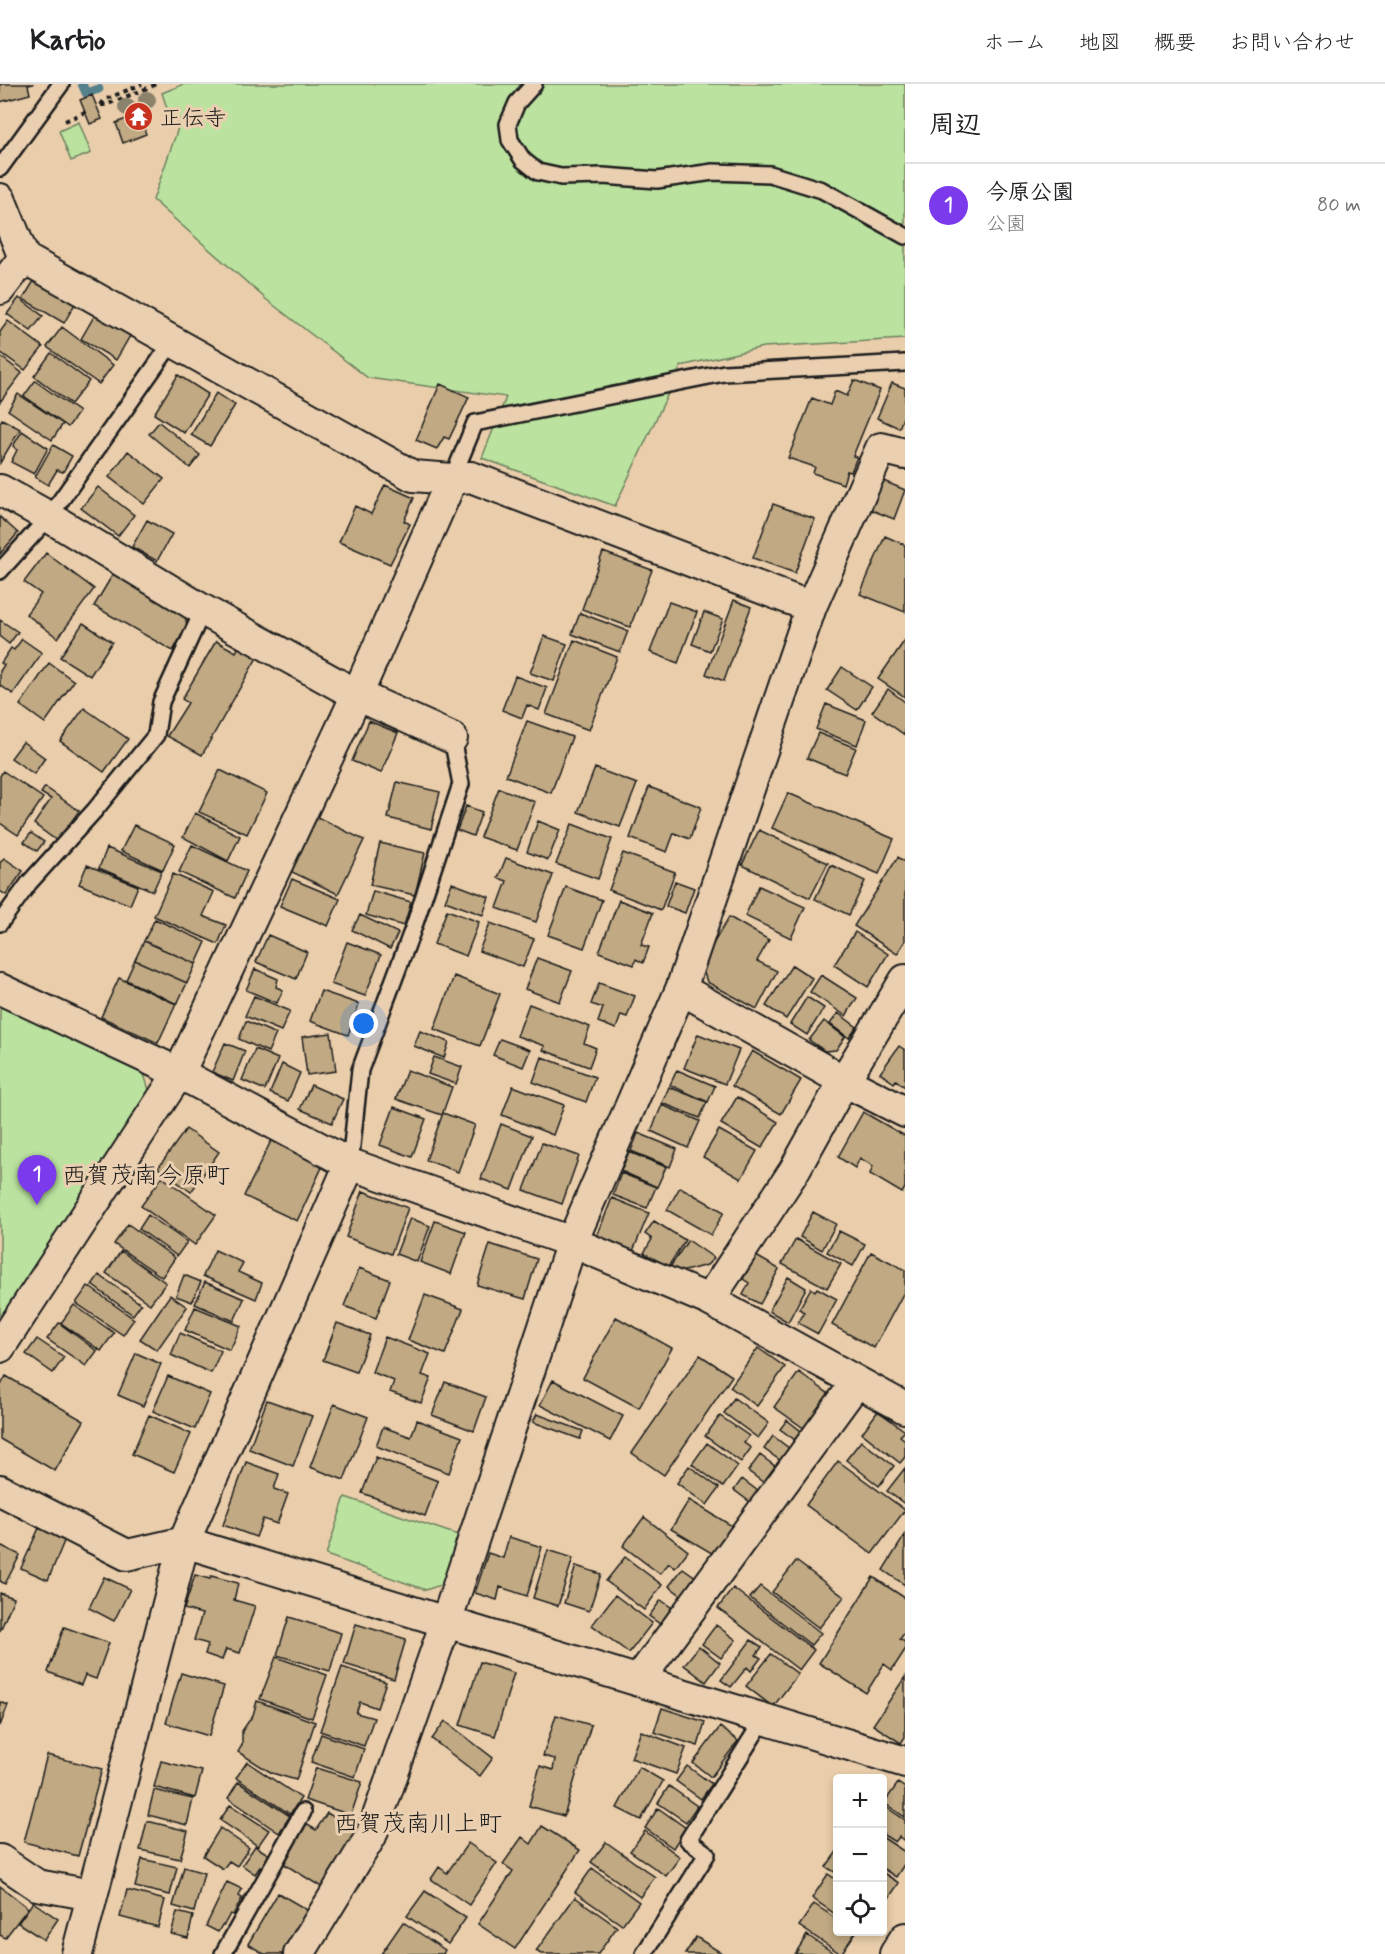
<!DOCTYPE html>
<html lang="ja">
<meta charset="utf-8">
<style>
body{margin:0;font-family:Mynerve,"Klee One",sans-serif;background:#f6f6f6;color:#202124}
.controls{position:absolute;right:18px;bottom:18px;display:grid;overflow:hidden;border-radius:6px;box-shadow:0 3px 9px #0003}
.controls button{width:54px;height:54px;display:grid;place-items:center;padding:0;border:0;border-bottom:2px solid #e0e0e0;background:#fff;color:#202124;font:30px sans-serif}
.you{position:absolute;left:364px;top:940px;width:21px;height:21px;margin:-15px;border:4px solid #fff;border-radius:50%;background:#1a73e8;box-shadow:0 0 0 9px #1a73e833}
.badge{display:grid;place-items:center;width:39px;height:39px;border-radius:50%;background:#7c3aed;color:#fff;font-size:20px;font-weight:700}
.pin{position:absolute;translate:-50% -50px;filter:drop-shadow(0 2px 3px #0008)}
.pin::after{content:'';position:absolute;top:32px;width:21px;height:18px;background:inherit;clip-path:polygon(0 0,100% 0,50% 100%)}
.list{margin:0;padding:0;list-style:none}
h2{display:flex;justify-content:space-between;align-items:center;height:78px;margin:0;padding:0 24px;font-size:26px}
h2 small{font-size:20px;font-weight:400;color:#757577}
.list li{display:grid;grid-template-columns:39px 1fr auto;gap:18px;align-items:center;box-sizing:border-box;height:84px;padding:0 24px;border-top:2px solid #e0e0e0}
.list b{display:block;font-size:22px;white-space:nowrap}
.list p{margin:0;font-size:20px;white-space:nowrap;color:#757577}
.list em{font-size:20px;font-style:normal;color:#757577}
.icon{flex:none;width:33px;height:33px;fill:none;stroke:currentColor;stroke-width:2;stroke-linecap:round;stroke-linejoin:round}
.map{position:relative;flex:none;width:905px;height:1870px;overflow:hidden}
header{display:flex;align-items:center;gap:36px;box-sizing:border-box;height:84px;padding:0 30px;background:#fff;border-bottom:2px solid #e0e0e0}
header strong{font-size:28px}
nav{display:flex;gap:33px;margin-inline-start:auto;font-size:21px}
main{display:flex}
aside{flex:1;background:#fff}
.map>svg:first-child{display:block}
.green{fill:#bbe39f;stroke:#6c805e;stroke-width:1.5}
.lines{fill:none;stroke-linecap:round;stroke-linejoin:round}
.stream{stroke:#54818d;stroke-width:9}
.building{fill:#c0a983;stroke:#1c1c1c;stroke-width:1.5}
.service-casing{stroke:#1c1c1c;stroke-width:20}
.minor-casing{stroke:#1c1c1c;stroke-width:34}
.path{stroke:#1c1c1c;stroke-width:4;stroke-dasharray:4.5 4.5;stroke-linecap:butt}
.service{stroke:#eacfb1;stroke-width:15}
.minor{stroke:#eacfb1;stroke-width:30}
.tree{fill:#8a826b}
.labels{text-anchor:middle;stroke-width:6;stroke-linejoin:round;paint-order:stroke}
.poi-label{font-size:22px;fill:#1c1c1c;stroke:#eacfb1;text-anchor:start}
.neighbourhood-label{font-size:24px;fill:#1c1c1c;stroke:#eacfb1}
</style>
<header>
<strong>Kartio</strong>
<nav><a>ホーム</a><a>地図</a><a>概要</a><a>お問い合わせ</a></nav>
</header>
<main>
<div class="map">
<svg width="905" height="1870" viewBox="0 0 905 1870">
<rect width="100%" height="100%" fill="#eaceab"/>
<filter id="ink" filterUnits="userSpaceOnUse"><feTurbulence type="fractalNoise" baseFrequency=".0167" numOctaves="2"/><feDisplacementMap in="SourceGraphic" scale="12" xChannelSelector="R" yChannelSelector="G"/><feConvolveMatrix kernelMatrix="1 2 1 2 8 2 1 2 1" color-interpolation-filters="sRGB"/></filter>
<g filter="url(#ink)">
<!-- green -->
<path class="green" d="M184,0H905V255L763,263L681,282L615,422L482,374L506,313L368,294L267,216L153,116L177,47L179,35L171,37L162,9Z
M79,38L91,69L71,77L59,47Z
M0,918L143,987L150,1009L0,1234Z
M345,1413L461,1452L446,1499L426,1506L326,1471Z"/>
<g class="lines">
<!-- stream -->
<path class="stream" d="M82,0L86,9L99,5"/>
</g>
<!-- building -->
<path class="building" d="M0,0H34L28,1L30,10L0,18Z
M92,11L102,35L90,40L80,16Z
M139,30L146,50L123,59L116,39Z
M35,195L76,218L64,239L23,215Z
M19,214L43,232L31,247L7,230Z
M96,229L131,250L116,276L81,255Z
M8,237L43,263L25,286L0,268V248Z
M62,243L113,281L99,300L47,263Z
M51,269L89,297L71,320L34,292Z
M0,272L22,289L0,318Z
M178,291L208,310L184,349L154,330Z
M854,296L880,306L853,372L857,373L851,388L847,387L843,400L813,389L815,383L788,374L812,314L830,321L835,307L847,312Z
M35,297L79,328L68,343L24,312Z
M892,299L905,304V329L899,344L877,334Z
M440,300L469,313L449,355L444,353L437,365L416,356Z
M216,309L235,321L210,362L191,351Z
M18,310L63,340L52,356L8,326Z
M2,335L20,345L0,379V339Z
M159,338L200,371L190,384L149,350Z
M22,347L48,364L34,390L11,378L17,366L13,362Z
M53,361L72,372L63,388L57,386L48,401L35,393Z
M128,367L164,395L144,420L109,393Z
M881,396L905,406L894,435L869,425Z
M385,401L414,414L404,437L410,440L390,480L339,458L355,422L371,430Z
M98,403L134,431L118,452L81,424Z
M773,420L815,435L795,489L753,474Z
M0,433L18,449L0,470Z
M147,436L172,450L157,477L132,463Z
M885,452L905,461V528L860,510Z
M603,468L652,486L630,543L582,525Z
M46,469L94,505L58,554L26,530L41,510L24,498Z
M113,490L184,529L187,541L173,567L94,522Z
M734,516L751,523L724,597L706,590Z
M669,518L697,528L678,579L650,568Z
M704,528L723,535L710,567L692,560Z
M580,529L628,547L620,568L572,550Z
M0,536L18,548L9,560L0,553Z
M83,539L112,558L90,592L60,573Z
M544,552L567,560L554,597L530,589Z
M22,555L42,569L13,610L0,601V587L4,581L1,579L11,564L14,566Z
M574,556L617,573L589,646L546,630Z
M905,556V613L878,595Z
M216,557L236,568L240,560L259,570L202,671L167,652L188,619L182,615Z
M49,579L74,597L45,639L20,621Z
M842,583L872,603L857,626L827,606Z
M515,592L547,604L539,626L527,621L522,634L502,626Z
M888,605L905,618V651L872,628Z
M826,620L866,636L857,661L816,645Z
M84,624L128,655L104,688L60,657Z
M369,637L398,649L381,689L352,677Z
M527,637L572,653L551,709L506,692Z
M818,649L856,664L845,690L807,674Z
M23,658L45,674L34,690L11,674Z
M595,684L637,700L620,743L578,728Z
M220,686L267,709L247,750L199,728Z
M3,687L43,714L18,751L0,739V692Z
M397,698L440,708L431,745L388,734Z
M45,703L79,727L57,757L34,740L51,715L41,709Z
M649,703L701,723L690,755L674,749L667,768L630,754Z
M499,704L535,718L517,766L480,753Z
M788,709L894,755L879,790L772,744Z
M466,722L482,728L473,752L457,746Z
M195,729L240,752L228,777L183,753Z
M317,733L364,756L338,810L290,787Z
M538,737L560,746L548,776L527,768Z
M572,740L612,755L598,795L556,780Z
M134,741L175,760L163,786L121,767Z
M759,746L828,779L810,814L742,781Z
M31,749L44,758L37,767L24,758Z
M380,759L425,769L415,811L370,801Z
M192,761L247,787L235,814L179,788Z
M107,764L162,787L153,807L99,784Z
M623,769L675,788L661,826L609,806Z
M898,773L905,778V857L897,870L854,842Z
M4,774L23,787L6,811L0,807V779Z
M506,774L553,791L536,838L497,824L507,797L498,794Z
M87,781L138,802L130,821L79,800Z
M831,781L865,797L849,831L815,815Z
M173,790L214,808L203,832L226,841L218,860L154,832Z
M292,795L340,815L328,842L280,822Z
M675,797L694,804L685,829L666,822Z
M452,799L489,813L483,831L445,817Z
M759,802L805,823L791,854L745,832Z
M566,803L602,816L584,864L548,851Z
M373,807L411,818L404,842L366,831Z
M619,816L653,829L641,861L649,863L643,879L636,875L634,881L599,868Z
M447,826L479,838L466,872L434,860Z
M360,831L398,849L390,865L352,846Z
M729,833L769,856L757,877L777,887L757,925L707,898L701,880Z
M155,835L206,858L196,880L144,857Z
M490,839L534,855L523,883L479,867Z
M855,848L888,870L868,903L834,881Z
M268,851L307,868L296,895L256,878Z
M144,857L196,880L187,899L135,876Z
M347,858L381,871L365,912L331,900Z
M537,874L572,887L560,918L525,905Z
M135,876L187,899L177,920L126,896Z
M792,881L812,894L786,935L766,922Z
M255,885L278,895L276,903L283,906L277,919L246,906Z
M821,891L857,914L846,932L810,908Z
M454,892L500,910L480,962L434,945Z
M119,894L176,920L158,959L101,933Z
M599,899L635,912L627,933L621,931L616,945L598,938L603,924L591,920Z
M321,907L359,920L348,951L310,937Z
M254,912L290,927L281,947L245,932Z
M807,913L824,924L807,951L790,940Z
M529,920L590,943L584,959L596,964L589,983L543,966L545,962L517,952Z
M838,929L857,943L849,954L830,940Z
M246,937L276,950L268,968L239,955Z
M824,937L845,953L836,966L825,967L809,956Z
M420,947L449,958L444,974L414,962Z
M331,949L336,987L307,991L302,953Z
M698,950L739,966L725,1000L684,984Z
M500,955L530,966L523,983L493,971Z
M225,959L245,967L233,997L212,988Z
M899,962L905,966V1003L896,996L894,999L880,989Z
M255,965L278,975L265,1006L242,996Z
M752,967L801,996L781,1030L732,1002Z
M434,973L462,983L456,1000L428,990Z
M542,973L595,993L586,1018L533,998Z
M282,980L300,989L288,1017L270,1009Z
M407,986L452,1003L442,1031L396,1015Z
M677,986L715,1002L708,1018L670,1001Z
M311,1001L343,1015L332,1039L300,1025Z
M513,1002L564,1021L553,1051L502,1031Z
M669,1003L707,1018L700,1034L662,1019Z
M737,1013L778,1038L762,1064L721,1040Z
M662,1021L700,1037L688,1064L651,1047Z
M394,1023L426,1035L412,1073L380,1061Z
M863,1028L905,1052V1104L902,1109L870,1090L873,1082L860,1074L855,1084L838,1073Z
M443,1029L475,1041L458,1088L426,1076Z
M501,1040L532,1052L512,1106L481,1095Z
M186,1045L219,1068L191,1108L158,1084Z
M719,1046L757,1067L741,1095L703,1073Z
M638,1049L677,1065L670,1083L631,1067Z
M272,1055L324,1079L297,1137L244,1112Z
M542,1059L579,1072L562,1120L524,1106Z
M629,1068L666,1083L657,1103L621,1087Z
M621,1089L656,1103L647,1124L613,1111Z
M162,1093L216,1131L195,1161L141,1122Z
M680,1103L724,1128L711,1151L667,1126Z
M363,1107L408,1124L391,1170L346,1153Z
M612,1114L649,1129L633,1167L597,1152Z
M813,1128L836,1140L822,1166L800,1153Z
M148,1131L187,1158L177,1172L139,1145Z
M410,1134L430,1142L417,1178L396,1170Z
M435,1137L466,1148L451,1190L420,1178Z
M654,1137L685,1156L668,1183L644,1169L652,1155L645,1150Z
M128,1140L175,1174L162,1193L114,1160Z
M839,1147L865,1160L853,1182L827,1168Z
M796,1155L841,1180L827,1204L782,1180Z
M688,1156L714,1174L707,1181L681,1188L670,1183Z
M490,1160L537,1175L525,1215L477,1201Z
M215,1166L243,1179L238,1188L262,1199L256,1215L203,1192Z
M121,1167L166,1199L150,1220L106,1189Z
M871,1168L905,1186V1206L874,1264L832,1241Z
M756,1172L779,1185L760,1220L743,1211L749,1199L743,1195Z
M359,1184L390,1196L376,1234L344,1222Z
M99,1191L141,1220L133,1231L92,1201Z
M184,1191L201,1198L192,1218L176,1212Z
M788,1193L806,1204L788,1238L769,1227Z
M205,1198L244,1215L234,1237L195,1220Z
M88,1202L134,1235L123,1251L76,1219Z
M811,1204L815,1207L817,1204L837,1215L818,1250L798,1239L804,1228L799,1225Z
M170,1211L187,1223L157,1266L140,1255Z
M425,1211L463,1225L445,1270L408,1256Z
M74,1221L114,1249L101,1267L61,1239Z
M195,1223L241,1242L230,1266L185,1246Z
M616,1233L672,1264L639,1324L583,1294Z
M59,1239L97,1267L86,1282L47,1255Z
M337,1239L370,1251L356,1288L323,1276Z
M180,1249L221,1267L211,1289L171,1271Z
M385,1253L430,1270L422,1291L431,1294L421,1319L390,1308L394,1297L372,1288Z
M37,1255L64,1273L53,1289L26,1270Z
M758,1264L785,1283L757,1322L730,1303Z
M136,1269L161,1280L143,1322L118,1311Z
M700,1271L732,1292L664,1391L632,1369Z
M799,1288L829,1310L805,1345L774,1323Z
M6,1292L84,1337L55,1387L0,1355V1303Z
M168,1292L210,1310L195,1345L153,1327Z
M553,1296L623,1332L610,1357L540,1321Z
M445,1298L486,1313L474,1347L432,1331Z
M734,1314L769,1339L758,1354L724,1329Z
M267,1316L312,1332L293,1382L249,1365Z
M334,1320L368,1333L344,1396L310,1383Z
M878,1327L905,1347L900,1352L905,1356V1373L900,1379L862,1349Z
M537,1330L583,1347L580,1355L533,1338Z
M149,1331L191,1350L174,1388L132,1370Z
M720,1332L749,1352L744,1359L751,1364L741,1378L705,1352Z
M417,1336L462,1353L449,1389L376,1362L383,1343L411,1353Z
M787,1336L801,1347L795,1356L780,1345Z
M773,1352L790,1365L781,1377L764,1365Z
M861,1357L894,1382L879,1402L846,1376Z
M707,1359L738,1382L723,1403L692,1380Z
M760,1371L776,1383L764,1399L748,1387Z
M376,1373L438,1397L425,1432L362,1409Z
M838,1377L905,1426L872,1470L806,1421Z
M246,1378L279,1390L274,1405L288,1410L277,1440L263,1435L256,1453L223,1441Z
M689,1382L719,1404L707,1421L677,1399Z
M905,1384V1420L887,1407Z
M742,1395L758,1407L750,1418L734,1406Z
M689,1416L732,1442L715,1471L671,1445Z
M644,1433L688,1467L675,1484L669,1479L660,1490L623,1462Z
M39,1444L65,1455L48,1496L21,1484Z
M905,1451V1501L883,1486Z
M509,1453L542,1463L527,1512L500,1503L497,1516L475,1509L488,1469L503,1474Z
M0,1461L20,1471L5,1500L0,1497Z
M548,1466L573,1474L558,1522L533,1514Z
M625,1473L662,1501L644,1526L606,1497Z
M796,1477L844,1513L819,1544L772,1508Z
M576,1482L601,1490L589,1527L564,1519Z
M683,1484L697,1494L682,1512L669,1502Z
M195,1491L210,1495L211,1492L238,1499L234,1516L255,1522L240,1569L226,1565L222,1576L205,1570L208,1560L194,1556L202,1530L184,1525Z
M104,1493L130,1505L114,1537L89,1524Z
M873,1493L905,1514V1548L900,1555L905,1558V1566L892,1586L884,1580L866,1609L819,1579Z
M760,1502L821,1549L811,1561L750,1514Z
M733,1504L814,1566L799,1586L718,1524Z
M0,1509L14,1514L0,1547Z
M615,1511L652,1539L629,1569L592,1541Z
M661,1516L672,1524L660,1540L649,1532Z
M289,1533L341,1549L330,1587L277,1571Z
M356,1540L406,1555L394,1595L344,1580Z
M716,1541L736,1556L721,1574L702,1560Z
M64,1543L109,1559L96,1595L85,1591L81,1601L48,1588Z
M751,1556L762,1563L756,1571L761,1574L751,1587L747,1583L731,1603L721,1596Z
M699,1562L720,1579L706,1598L684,1581Z
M771,1570L798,1590L773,1623L746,1602Z
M276,1573L327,1591L312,1634L260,1615Z
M480,1578L514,1589L495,1652L460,1641Z
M342,1583L386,1598L377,1624L360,1618L356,1629L374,1634L364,1662L320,1647Z
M181,1589L224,1602L209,1652L166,1639Z
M905,1593V1653L901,1659L873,1641Z
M257,1617L315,1638L296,1696L272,1689L238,1668L242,1661V1647L253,1631Z
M0,1618L8,1621L0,1642Z
M662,1624L705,1638L698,1662L654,1648Z
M556,1631L591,1641L564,1732L529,1722L540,1682L553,1686L555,1675L543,1672Z
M445,1637L493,1674L480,1692L432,1655Z
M720,1643L738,1657L711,1693L693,1679Z
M641,1647L686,1664L676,1690L631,1674Z
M321,1650L364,1665L355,1693L311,1678Z
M47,1671L102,1685L78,1772L24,1758Z
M161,1677L202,1687L195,1714L154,1703Z
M247,1678L301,1714L290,1730L236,1694Z
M687,1682L712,1700L701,1715L676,1697Z
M639,1683L663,1697L641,1736L617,1724Z
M316,1684L362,1698L351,1731L305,1716Z
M238,1698L290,1732L279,1749L228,1714Z
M898,1699L905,1704V1733L884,1719Z
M669,1702L697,1722L686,1738L658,1719Z
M154,1706L193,1715L187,1741L148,1731Z
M230,1721L269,1746L258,1762L220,1736Z
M886,1723L905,1736V1757L899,1753L895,1758L882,1750V1729Z
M658,1724L686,1744L673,1764L645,1744Z
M327,1729L357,1746L323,1804L284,1780L306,1740L316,1746Z
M147,1737L188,1747L180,1775L140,1766Z
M542,1742L580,1766L515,1865L478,1840L513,1787L503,1780L522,1753L531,1760Z
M220,1744L249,1764L237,1782L229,1777L223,1785L203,1772Z
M645,1747L680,1773L666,1792L630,1767Z
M882,1753L905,1768V1779L896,1793L882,1784Z
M606,1758L655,1793L640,1813L591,1778Z
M468,1759L497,1779L469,1821L431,1795L439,1783L447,1789Z
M255,1762L271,1772L263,1784L260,1783L255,1790L242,1781Z
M838,1766V1790L826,1783Z
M142,1775L177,1783L170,1811L135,1803Z
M184,1783L204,1789L194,1828L173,1822Z
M592,1784L639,1818L622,1841L575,1808Z
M882,1788L899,1799L884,1821L882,1820Z
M828,1790L838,1797V1832L812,1814Z
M227,1798L242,1805L239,1812L242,1814L233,1831L230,1830L224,1841H222L218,1848L206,1842Z
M0,1802L28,1824L5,1854L0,1851Z
M127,1806L165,1816L158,1843L120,1833Z
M425,1807L466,1834L448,1860L407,1832Z
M278,1809L309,1827L283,1870H264L248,1860Z
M575,1813L617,1843L598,1870H541L536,1867Z
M33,1818L58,1835L44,1856L18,1839Z
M814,1820L838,1836V1848H856L841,1870L799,1842Z
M177,1828L193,1832L188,1854L171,1850Z
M403,1838L445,1866L443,1870H381Z
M807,1851L835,1870H795Z
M696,1853L723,1870H685Z"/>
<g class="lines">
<defs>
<path id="service" d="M534,0L517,19L508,40L510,56L523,76L538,88L561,93L603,92L657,96L713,88L770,90L822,106L905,152
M0,84L61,0
M452,395L475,339L724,289L905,279
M0,487L49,433L173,257
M0,839L29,799L95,726L156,651L161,618L203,526
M350,1080L360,986L414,842L461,700L452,654
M223,1870L303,1728
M644,1870L707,1770L688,1756L763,1636"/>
<path id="minor" d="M0,115L24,174L0,205
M452,395L471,393L811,523
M0,406L49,433L203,526L357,611L452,654
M0,905L179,989L350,1080L572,1158L709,1216L905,1324
M681,905L844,997L905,896
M709,1216L794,1087L844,997L905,1028
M0,1263L179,989L357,611L452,395L413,392L24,174
M0,1406L127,1471L184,1458L905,1678
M638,1597L856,1299
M0,1776L37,1801L92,1811
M77,1870L184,1458L350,1080
M299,1870L371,1752L446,1538L572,1158L681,905L811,523L881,364L905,370
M895,1870L905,1854"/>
</defs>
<!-- service casing -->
<use href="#service" class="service-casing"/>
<!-- minor casing -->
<use href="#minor" class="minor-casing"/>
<!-- path -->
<path class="path" d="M101,21H106L157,0
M101,21L104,16L142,0
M65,37L85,28"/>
<!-- service -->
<use href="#service" class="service"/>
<!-- minor -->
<use href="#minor" class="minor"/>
</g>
<!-- trees -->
<g class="tree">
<circle cx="147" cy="16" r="9"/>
<circle cx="127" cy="23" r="9"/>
</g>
</g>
<!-- icons -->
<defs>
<symbol id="temple-disc" viewBox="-11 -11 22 22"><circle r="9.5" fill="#c8321e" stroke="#eacfb1"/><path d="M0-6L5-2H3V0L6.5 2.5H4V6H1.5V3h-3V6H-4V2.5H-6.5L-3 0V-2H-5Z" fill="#fff"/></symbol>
</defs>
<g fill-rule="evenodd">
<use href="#temple-disc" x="122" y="16" width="33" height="33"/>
</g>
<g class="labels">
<!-- poi labels -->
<g class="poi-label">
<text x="160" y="41">正伝寺</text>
</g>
<!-- neighbourhood labels -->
<g class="neighbourhood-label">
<text x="146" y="1099">西賀茂南今原町</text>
<text x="418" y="1747">西賀茂南川上町</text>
</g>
</g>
</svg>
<div class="controls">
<button>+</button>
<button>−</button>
<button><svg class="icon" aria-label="locate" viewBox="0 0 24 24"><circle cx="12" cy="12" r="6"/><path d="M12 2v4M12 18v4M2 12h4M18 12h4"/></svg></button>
</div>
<div class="you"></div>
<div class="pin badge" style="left:37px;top:1121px">1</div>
</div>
<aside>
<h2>周辺<small></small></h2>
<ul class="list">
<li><span class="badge">1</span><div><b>今原公園</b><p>公園</p></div><em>80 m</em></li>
</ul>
</aside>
</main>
